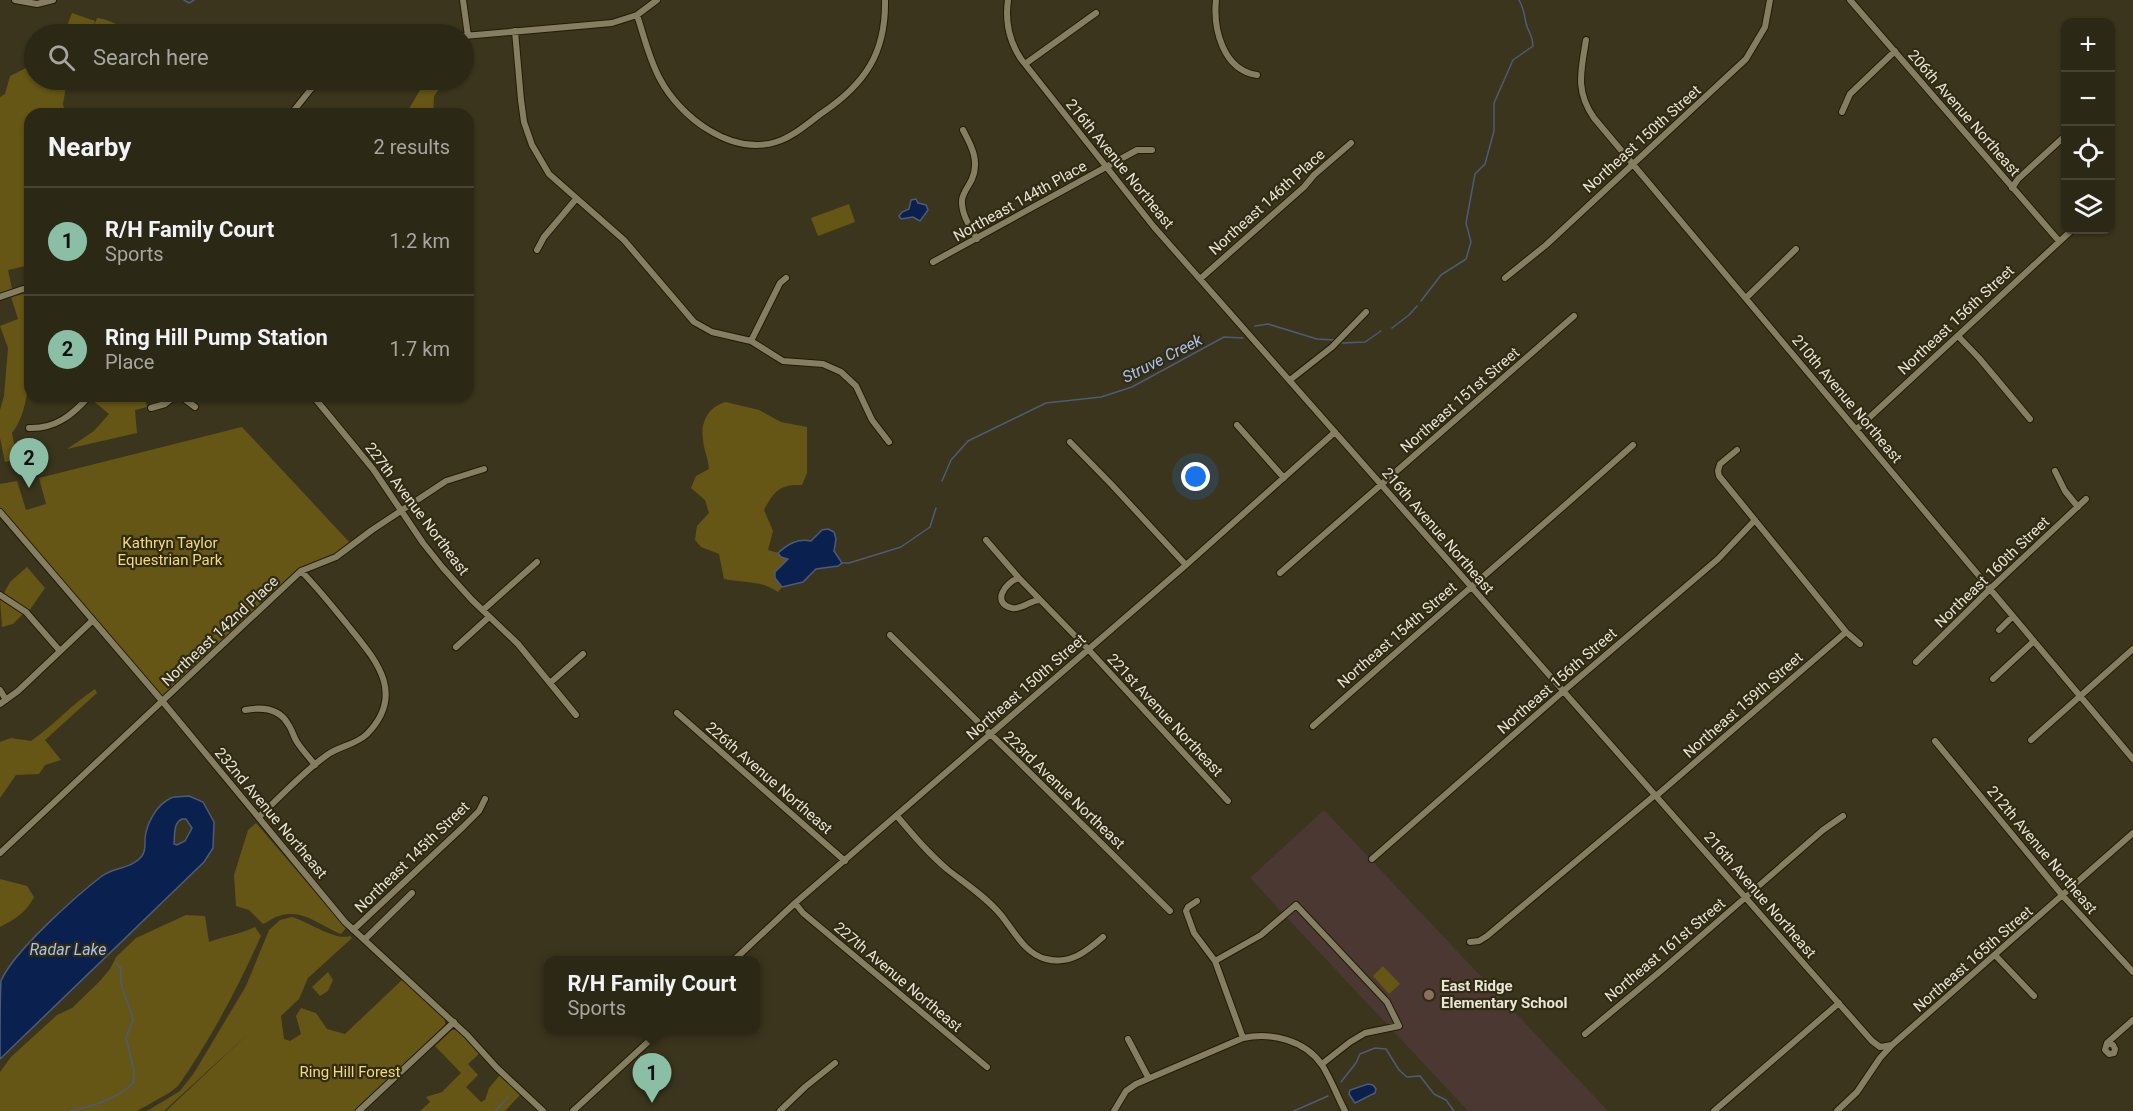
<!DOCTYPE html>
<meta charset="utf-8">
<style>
body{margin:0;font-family:Roboto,sans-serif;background:#383423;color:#f1f3f6}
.controls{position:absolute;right:18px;top:18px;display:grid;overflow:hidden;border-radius:12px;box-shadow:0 2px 4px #0004}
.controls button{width:54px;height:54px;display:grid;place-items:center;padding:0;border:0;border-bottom:2px solid #484435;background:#2c2816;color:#f1f3f6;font:30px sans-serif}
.you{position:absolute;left:1196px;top:477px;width:21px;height:21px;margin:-15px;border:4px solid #fff;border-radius:50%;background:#1a73e8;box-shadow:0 0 0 9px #1a73e833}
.badge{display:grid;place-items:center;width:39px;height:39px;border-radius:50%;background:#8abfa5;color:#111;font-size:20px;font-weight:700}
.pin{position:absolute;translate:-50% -50px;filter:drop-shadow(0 2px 3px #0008)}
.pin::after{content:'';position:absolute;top:32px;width:21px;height:18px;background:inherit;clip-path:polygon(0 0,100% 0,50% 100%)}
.popup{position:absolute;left:544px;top:956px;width:216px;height:78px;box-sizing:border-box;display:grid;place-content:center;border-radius:12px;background:#2c2816;filter:drop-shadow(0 2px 4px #0005);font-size:20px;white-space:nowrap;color:#a6a6a1}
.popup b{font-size:22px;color:#f1f3f6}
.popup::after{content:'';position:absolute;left:50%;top:100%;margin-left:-12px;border:12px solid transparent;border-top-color:#2c2816}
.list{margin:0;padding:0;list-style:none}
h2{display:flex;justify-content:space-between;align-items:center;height:78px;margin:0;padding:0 24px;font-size:26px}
h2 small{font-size:20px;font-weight:400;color:#a6a6a1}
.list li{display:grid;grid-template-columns:39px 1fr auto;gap:18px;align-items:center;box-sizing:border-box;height:108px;padding:0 24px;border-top:2px solid #484435}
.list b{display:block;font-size:22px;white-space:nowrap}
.list p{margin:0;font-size:20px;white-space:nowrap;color:#a6a6a1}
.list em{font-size:20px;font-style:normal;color:#a6a6a1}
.icon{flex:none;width:33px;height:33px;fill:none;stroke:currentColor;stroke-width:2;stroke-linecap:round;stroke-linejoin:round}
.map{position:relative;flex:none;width:2133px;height:1111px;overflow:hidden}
.search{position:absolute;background:#2c2816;box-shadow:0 2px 4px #0004;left:24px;top:24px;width:450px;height:66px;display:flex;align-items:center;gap:15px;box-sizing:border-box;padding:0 21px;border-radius:33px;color:#a6a6a1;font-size:22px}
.panel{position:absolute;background:#2c2816;box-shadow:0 2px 4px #0004;left:24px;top:108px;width:450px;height:294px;border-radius:18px}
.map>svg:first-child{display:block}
.education{fill:#4b3832}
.green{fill:#655615}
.water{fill:#0a204e;stroke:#4d5b77;stroke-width:1.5;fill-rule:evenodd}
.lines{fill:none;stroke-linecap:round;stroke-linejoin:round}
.stream{stroke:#4d5b77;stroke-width:1.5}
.minor-casing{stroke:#221c05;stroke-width:8}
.minor{stroke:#857e63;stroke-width:6}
.education-dot{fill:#8d6e63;stroke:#312b13;stroke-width:2}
.labels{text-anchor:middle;stroke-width:4.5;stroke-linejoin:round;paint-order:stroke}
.street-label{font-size:15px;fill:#e8e4d6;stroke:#312b13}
.park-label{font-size:15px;fill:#f3db7b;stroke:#312b13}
.poi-label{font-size:15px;font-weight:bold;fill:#e8e4d6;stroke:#312b13;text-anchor:start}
.water-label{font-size:16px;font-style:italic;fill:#a8c1f0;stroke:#312b13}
</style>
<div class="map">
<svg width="2133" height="1111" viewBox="0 0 2133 1111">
<rect width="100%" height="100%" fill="#3b351d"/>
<!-- education -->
<path class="education" d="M1324,810L1608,1111H1468L1250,878Z"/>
<!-- green -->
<path class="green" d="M72,13L95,21L90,34H64Z
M97,18C116,21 120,28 135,32C142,34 148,31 155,34H91Z
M34,64V80H67L63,104L65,114H30V265L8,270L12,289L0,294V97L5,94L10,76Z
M423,80H446L434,96L433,114H406L423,85Z
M849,204L855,222L818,236L811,218Z
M30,292C30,328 36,406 12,433L17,459L5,462L0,438V410L4,396L8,348L0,326L18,319L11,297Z
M92,396H144L147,407L135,410L137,433L67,449L94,431L109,414L91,399Z
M726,402L759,410L781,422L807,427V473L802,485C780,484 774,491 764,510L773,531L768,550L778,553L781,557L788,559L775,578L782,587L778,592C761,580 743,583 724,579L719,554L701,547L695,540L697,526L709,513L705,500L691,488L696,476L709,469C708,458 704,450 703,440C700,422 709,406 726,402Z
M242,427L352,545L336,557L301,571L163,702L0,512V484L17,481L26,510L46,504L39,478Z
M27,567L45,588L29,611L4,593L10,582Z
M0,599L23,614L13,624L2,627Z
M95,689L97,693L45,740L61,760L45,765L39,774L16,775L0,798V742L11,738L31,741C54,725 72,704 95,689Z
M256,823L346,928L341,934C321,926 302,908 279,916C273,917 269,922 263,924L249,910L236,906L234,875L248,830Z
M0,879L27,886L34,897C27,912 14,920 0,927Z
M186,915L205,916L209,942C225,936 240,934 255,927L261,936C237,989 211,1039 178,1086L169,1093L137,1111H0V1072L11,1057L57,1015L72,1008L99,982L110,969L116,957L136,938Z
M292,917C309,922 335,941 350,936L352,938L308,978L299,999L281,1016L284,1039L290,1041L301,1034L296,1016L301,1008L316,1013L327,1029L345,1034L403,979L445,1019V1027L356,1111H166L249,1033L164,1111H147L180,1091L194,1073L246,986L269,930L280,920Z
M1383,966L1400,984L1389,994L1373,976Z
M328,972L333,980L328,991L320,996L312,987Z
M452,1030H458L480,1053L468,1064L478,1075L466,1087L481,1102L485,1100L489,1088L500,1075L520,1095L505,1111H420L430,1102L426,1097L442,1092L461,1073L435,1046Z"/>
<!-- water -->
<path class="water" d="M916,199L918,203L926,205L928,210L920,221L913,217L901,219L899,216L902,212L909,209L911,200Z
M828,529L834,532L836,539L834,551L842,563L838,566L816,569L803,582L782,587L775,578V572L788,559L781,557L778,553C788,544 798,538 811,541L822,530Z
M189,796L203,802L214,822L213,848L204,862L0,1059C0,1044 0,992 1,981C13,952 76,896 102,876C114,867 132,869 142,856C146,850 145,845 145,839C146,824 157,804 171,798C176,796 184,797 189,796ZM182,819H186L192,828L185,841L177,845L174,844C175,835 173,823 182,819Z
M1368,1084L1373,1085L1376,1089L1375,1093L1355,1103L1349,1094L1350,1090Z"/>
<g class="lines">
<!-- stream -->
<path class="stream" d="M184,0L189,3L194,0
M1421,301L1441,275L1466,259L1471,242L1466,223L1475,174L1485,164L1494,131V103L1513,60L1533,46C1533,34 1528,33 1526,23C1524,14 1524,9 1519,0
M1255,326L1268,324L1317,339L1334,340
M1392,328L1409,315L1417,306
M1342,343L1365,342L1381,331
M942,481L951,460L968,441L1046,403L1101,397L1132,387L1224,337L1243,338
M842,563H849L901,547L930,527L936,508
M1341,1082L1356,1063L1360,1054L1375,1048L1386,1049L1399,1070L1407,1077L1420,1076L1434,1094L1446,1100L1454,1111
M71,1111C93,1106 118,1099 134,1082V1070L126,1038L133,1020C129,1002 118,987 121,968L116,963
M495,1111L508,1097
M1294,1111L1328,1096"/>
<defs>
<path id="minor" d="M15,0L37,4L53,0
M463,0L468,36
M1008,0C1005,21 1009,41 1021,59L1154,227L1872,1041L1880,1047L1892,1045
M1216,0C1213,29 1223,70 1257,75
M1850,0L2059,241
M637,15C644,36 649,59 660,79C680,117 731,156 776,142C793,137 808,123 822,113C865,84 886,53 885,0
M515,31L521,100L524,122L532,145L549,174L624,240L694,322L712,332L751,341L783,361L823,364L841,372L856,386L872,420L889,442
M464,36L612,23L637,15L657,0
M1586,40C1581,71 1575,91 1594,118L2133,759
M1025,64L1096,13
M302,80L311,89
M1842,112L1850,94L1895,51
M291,114L311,89L322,80
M963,130C971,145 980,161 972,179C969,186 963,192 962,200C961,214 970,227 977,239
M2012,188L2018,179L2066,135
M537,250L544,237L576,199
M933,262L1137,150H1152
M1505,278L1546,245L1746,59L1765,27L1770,0
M1200,279L1304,187L1314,175L1351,143
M0,297L23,289L30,290
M1746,298L1796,249
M1958,336L1979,358L2030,419
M751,341L780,283L786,278
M1290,380L1332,347L1366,312
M313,396L373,469L423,543L443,568L472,600L518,644L576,715
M151,408L165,404L175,396L182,397L195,407
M1237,425L1284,478
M29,428C55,429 73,415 89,396
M1857,429L2072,230
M1070,442L1112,485L1186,565
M1737,450L1720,464L1718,471L1719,476L1846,632L1860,644
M2055,471L2065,491L2078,507
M0,512L163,702L345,922L467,1035L497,1068L543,1111
M986,540L1019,578L1087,648L1228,801
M1280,573L1574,316
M1019,578C1005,582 991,603 1012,608C1022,610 1030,600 1040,600
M0,595L26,612L60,651
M483,610L537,562
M1999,630L2012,617
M890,635L1170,911
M456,647L489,617
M1916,662L1990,589L2086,499
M1993,679L2034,641
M550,683L583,654
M0,690L6,700
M0,704L18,691L92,621
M245,710C261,707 279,708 288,724C292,729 293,736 297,742C302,750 309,757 315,765
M677,713L845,861
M1313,726C1419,631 1527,540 1633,445
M2031,740L2133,649
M1935,741L2063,896L2133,972
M1656,796L1846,632
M897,816C913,835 929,854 948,870C966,884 986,897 1001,915C1014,931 1025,954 1046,959C1070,965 1086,952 1103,937
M259,817C281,796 302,773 327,755C339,746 356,745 367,734C408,692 373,657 346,623C331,605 317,587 301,571
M0,853L301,571L336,557L372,530L446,481L484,469
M1372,859L1560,694L1718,559L1755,520
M1197,901L1188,907L1186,911L1194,933L1215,961L1243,1038C1271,1032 1305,1040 1322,1065C1331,1079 1337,1096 1345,1111
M795,903L803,913L987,1067
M353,930L463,827L479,811L485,799
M364,940L412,893
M1470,942L1479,941L1487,936L1655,795
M1995,955L2034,996
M734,960L795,903L1186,565L1335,432
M1215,961L1261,935L1296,905L1387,1002L1399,1026L1365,1033L1350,1042L1322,1064
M1585,1034L1663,969L1823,830L1843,816
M1128,1039L1148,1077
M2107,1043L2113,1045L2115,1049L2114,1053L2109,1054L2105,1050L2107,1043L2133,1020
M359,1111L454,1022
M573,1111L661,1030
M780,1111L805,1087L835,1063
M1114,1111L1126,1091L1136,1084L1243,1038
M1714,1111L1839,1003
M1837,1111L1857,1092L1880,1058L1892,1045L2133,833"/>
</defs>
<!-- minor casing -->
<use href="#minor" class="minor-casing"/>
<!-- minor -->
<use href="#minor" class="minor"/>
</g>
<!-- markers -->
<circle class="education-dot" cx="1429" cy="995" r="6"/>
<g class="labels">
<!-- street labels -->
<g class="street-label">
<text transform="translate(1964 113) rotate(49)" y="5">206th Avenue Northeast</text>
<text transform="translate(1642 139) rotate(-42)" y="5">Northeast 150th Street</text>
<text transform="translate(1120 164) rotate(51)" y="5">216th Avenue Northeast</text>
<text transform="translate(1020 201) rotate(-29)" y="5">Northeast 144th Place</text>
<text transform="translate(1267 202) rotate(-42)" y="5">Northeast 146th Place</text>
<text transform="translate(1956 320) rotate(-43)" y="5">Northeast 156th Street</text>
<text transform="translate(1847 399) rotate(50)" y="5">210th Avenue Northeast</text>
<text transform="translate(1460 400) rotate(-41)" y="5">Northeast 151st Street</text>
<text transform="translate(417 509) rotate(53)" y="5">227th Avenue Northeast</text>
<text transform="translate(1438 531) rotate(49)" y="5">216th Avenue Northeast</text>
<text transform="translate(1992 572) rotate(-44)" y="5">Northeast 160th Street</text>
<text transform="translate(220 631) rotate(-43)" y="5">Northeast 142nd Place</text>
<text transform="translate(1397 635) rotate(-41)" y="5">Northeast 154th Street</text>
<text transform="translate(1557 681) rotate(-41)" y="5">Northeast 156th Street</text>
<text transform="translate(1026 687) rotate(-41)" y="5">Northeast 150th Street</text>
<text transform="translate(1743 705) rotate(-41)" y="5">Northeast 159th Street</text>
<text transform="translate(1165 715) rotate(47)" y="5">221st Avenue Northeast</text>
<text transform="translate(769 778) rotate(41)" y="5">226th Avenue Northeast</text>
<text transform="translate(1064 790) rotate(44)" y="5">223rd Avenue Northeast</text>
<text transform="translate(271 813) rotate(50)" y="5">232nd Avenue Northeast</text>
<text transform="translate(2042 850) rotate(50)" y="5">212th Avenue Northeast</text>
<text transform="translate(412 857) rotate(-44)" y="5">Northeast 145th Street</text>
<text transform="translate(1760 895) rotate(49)" y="5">216th Avenue Northeast</text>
<text transform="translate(1665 950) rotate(-40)" y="5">Northeast 161st Street</text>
<text transform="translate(1973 959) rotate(-41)" y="5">Northeast 165th Street</text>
<text transform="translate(898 977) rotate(40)" y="5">227th Avenue Northeast</text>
</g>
<!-- park labels -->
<g class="park-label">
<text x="170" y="548">Kathryn Taylor<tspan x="170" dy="17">Equestrian Park</tspan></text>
<text x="350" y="1077">Ring Hill Forest</text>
</g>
<!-- poi labels -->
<g class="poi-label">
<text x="1441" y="991">East Ridge<tspan x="1441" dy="17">Elementary School</tspan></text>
</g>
<!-- water labels -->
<g class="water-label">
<text transform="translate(1162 358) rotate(-27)" y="6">Struve Creek</text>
<text x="68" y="955">Radar Lake</text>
</g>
</g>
</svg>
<div class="controls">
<button>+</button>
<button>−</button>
<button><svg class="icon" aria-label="locate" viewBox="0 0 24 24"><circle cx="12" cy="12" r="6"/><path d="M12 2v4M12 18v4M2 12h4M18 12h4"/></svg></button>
<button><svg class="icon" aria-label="layers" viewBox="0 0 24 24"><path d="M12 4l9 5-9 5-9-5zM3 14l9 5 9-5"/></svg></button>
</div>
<div class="you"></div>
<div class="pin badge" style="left:652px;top:1103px">1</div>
<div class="popup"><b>R/H Family Court</b>Sports</div>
<div class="pin badge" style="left:29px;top:488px">2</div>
<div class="search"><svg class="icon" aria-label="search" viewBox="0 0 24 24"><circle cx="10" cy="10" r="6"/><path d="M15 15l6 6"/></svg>Search here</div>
<section class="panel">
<h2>Nearby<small>2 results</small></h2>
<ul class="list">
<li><span class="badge">1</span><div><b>R/H Family Court</b><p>Sports</p></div><em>1.2 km</em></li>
<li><span class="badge">2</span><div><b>Ring Hill Pump Station</b><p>Place</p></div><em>1.7 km</em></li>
</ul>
</section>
</div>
